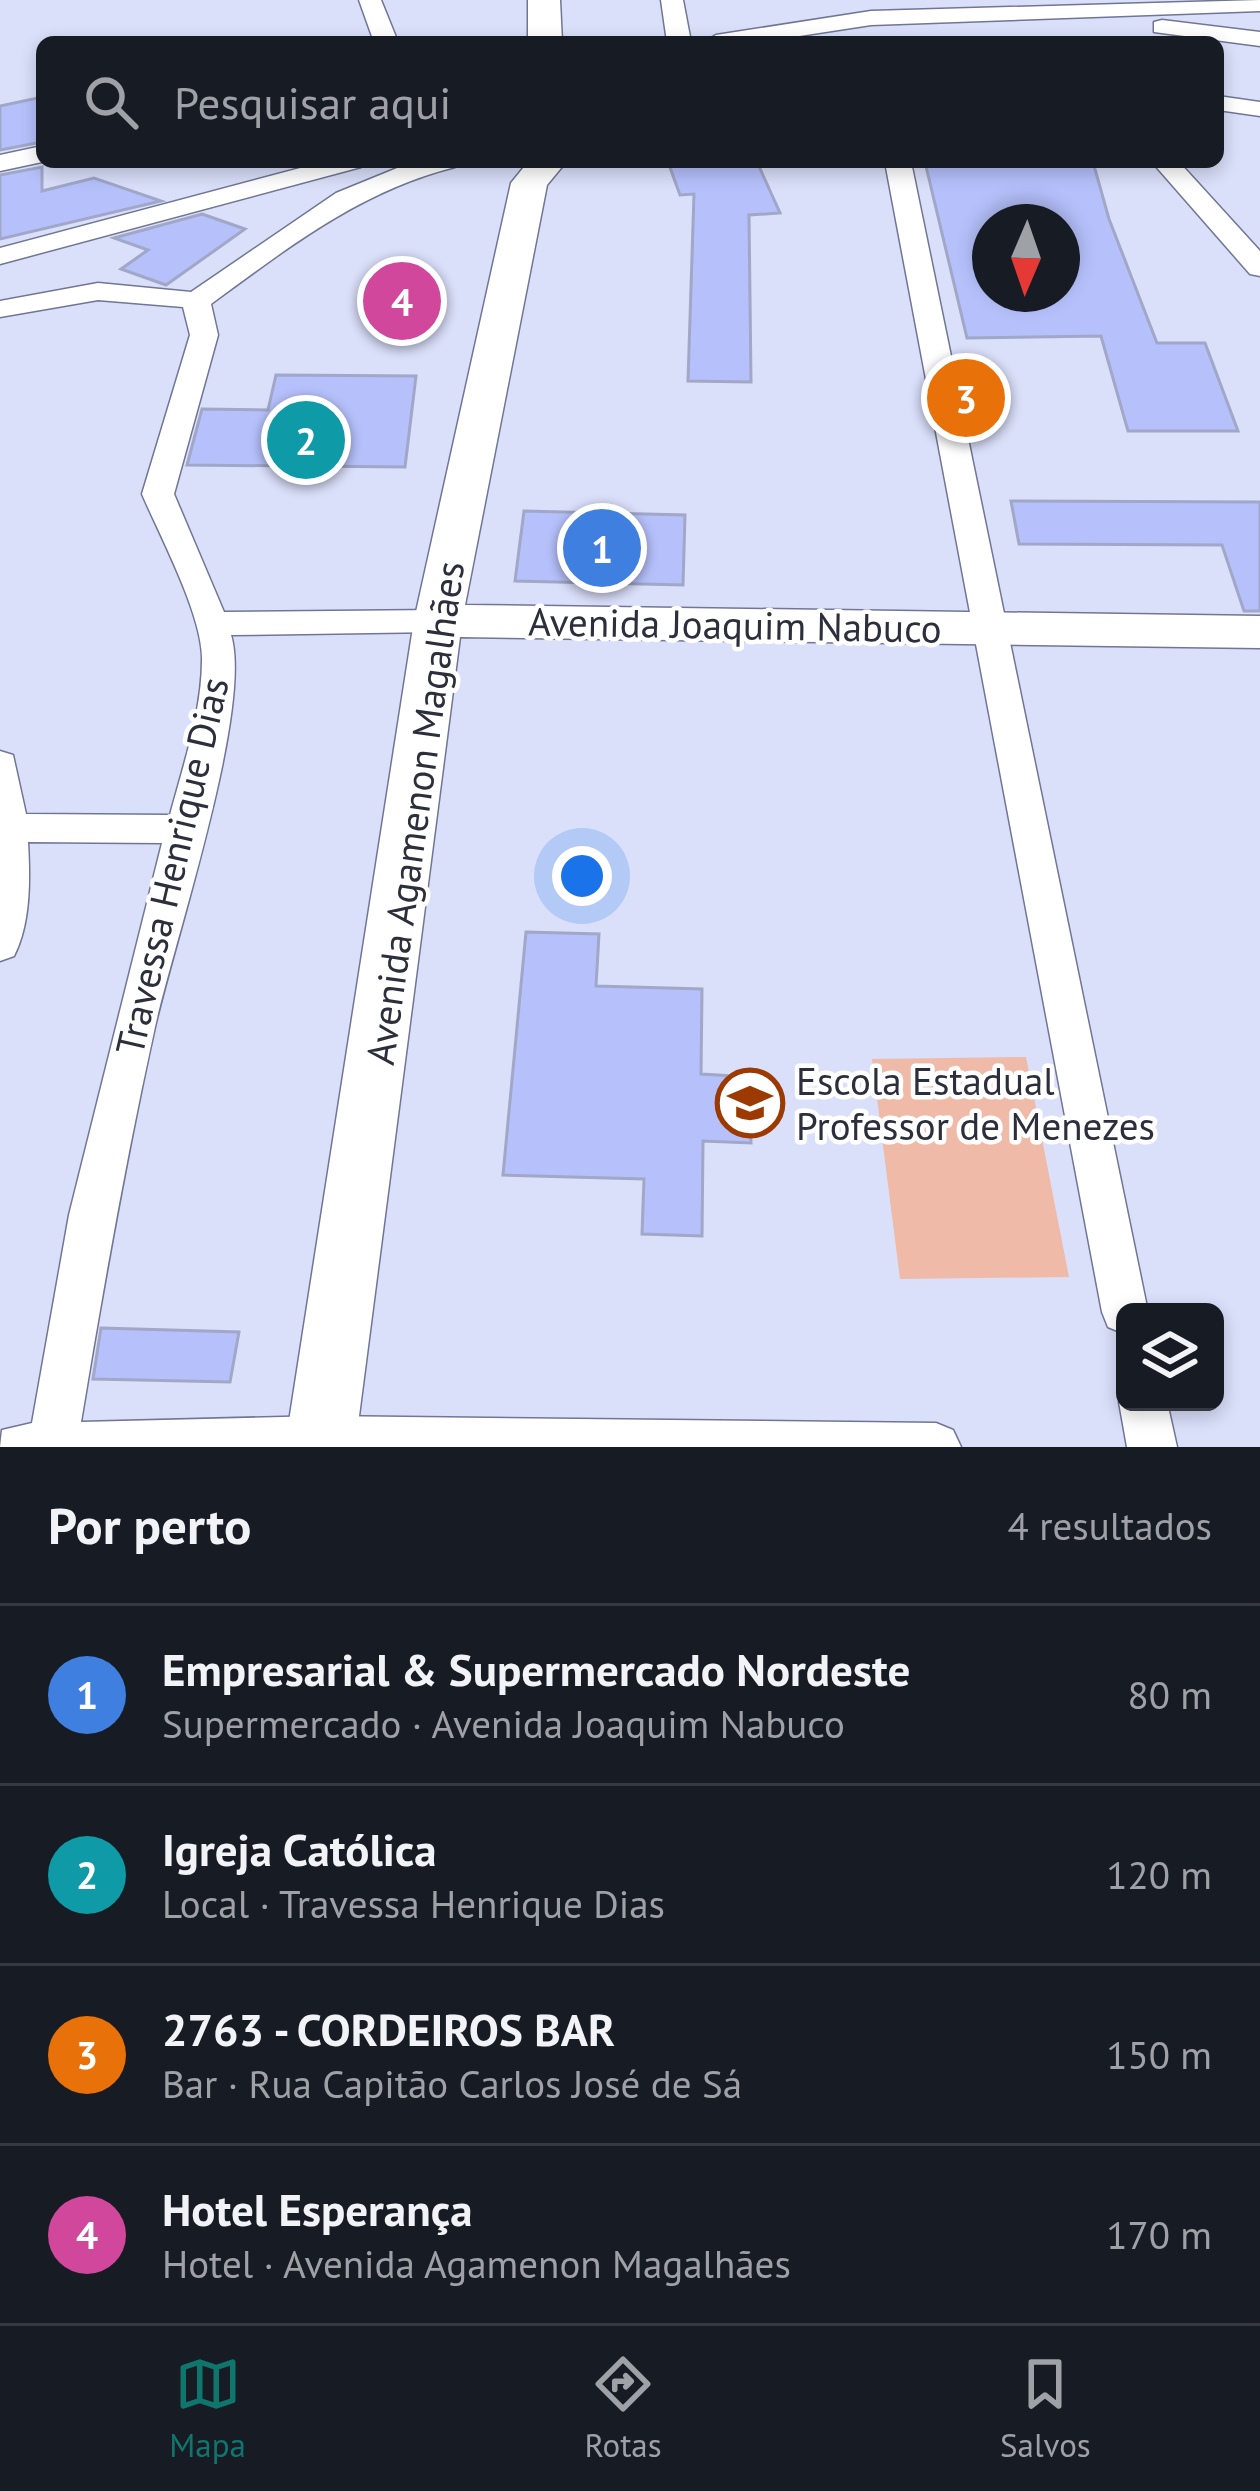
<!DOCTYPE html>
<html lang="pt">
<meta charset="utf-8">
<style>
body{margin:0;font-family:"PT Sans",sans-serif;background:#20242c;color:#f1f3f6}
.controls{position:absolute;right:36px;bottom:36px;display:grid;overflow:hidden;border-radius:18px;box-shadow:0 6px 18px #0003}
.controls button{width:108px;height:108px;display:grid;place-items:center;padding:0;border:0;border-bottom:3px solid #363941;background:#171b24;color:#f1f3f6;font:60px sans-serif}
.compass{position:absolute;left:972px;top:204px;width:108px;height:108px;border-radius:50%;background:#171b24;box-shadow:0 6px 18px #0003;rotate:182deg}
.you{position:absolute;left:582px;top:876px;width:42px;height:42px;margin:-30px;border:9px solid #fff;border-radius:50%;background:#1a73e8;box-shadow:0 0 0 18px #1a73e833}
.badge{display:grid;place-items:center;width:78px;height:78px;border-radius:50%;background:#0f766e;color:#fff;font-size:39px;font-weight:700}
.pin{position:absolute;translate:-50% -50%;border:6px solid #fff;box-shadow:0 3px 12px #0006}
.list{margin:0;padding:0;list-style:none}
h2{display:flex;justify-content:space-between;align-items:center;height:156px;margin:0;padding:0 48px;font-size:51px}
h2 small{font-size:39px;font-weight:400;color:#9ea1a6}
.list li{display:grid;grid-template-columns:78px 1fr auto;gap:36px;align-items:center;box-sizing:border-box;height:180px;padding:0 48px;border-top:3px solid #363941}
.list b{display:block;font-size:45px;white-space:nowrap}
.list p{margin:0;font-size:39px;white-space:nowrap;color:#9ea1a6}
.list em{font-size:39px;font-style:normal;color:#9ea1a6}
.icon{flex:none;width:66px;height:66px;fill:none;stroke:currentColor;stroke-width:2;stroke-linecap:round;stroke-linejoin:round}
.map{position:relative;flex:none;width:1260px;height:1447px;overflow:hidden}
.search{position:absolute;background:#171b24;box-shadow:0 6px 18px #0003;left:36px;right:36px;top:36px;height:132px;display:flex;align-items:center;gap:30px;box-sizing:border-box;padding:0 42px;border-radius:18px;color:#9ea1a6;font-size:45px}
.sheet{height:876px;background:#171b24}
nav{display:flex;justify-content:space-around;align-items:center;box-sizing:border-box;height:168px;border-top:3px solid #363941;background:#171b24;font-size:33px;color:#9ea1a6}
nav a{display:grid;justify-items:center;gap:6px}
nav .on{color:#0f766e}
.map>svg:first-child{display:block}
.green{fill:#efbba8}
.building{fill:#b6c1fc;stroke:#a0a7c7;stroke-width:3;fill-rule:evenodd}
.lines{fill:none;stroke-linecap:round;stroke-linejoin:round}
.street-casing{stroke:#707694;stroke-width:3}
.secondary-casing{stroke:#707694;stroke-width:3}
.street{fill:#fff;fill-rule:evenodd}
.secondary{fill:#fff;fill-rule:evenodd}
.labels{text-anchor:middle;stroke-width:9;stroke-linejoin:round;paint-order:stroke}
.street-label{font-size:39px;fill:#2c2f3b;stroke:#fff}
.poi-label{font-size:39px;fill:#2c2f3b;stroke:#fff;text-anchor:start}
</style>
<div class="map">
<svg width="1260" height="1447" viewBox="0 0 1260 1447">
<rect width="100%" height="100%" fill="#dadffa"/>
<!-- green -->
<path class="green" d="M1026,1057L1069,1277L900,1279L872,1059Z"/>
<!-- building -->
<path class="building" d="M42,97V142L0,150V106Z
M668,162H757L780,213L749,215L751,382L688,381L694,194L680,195Z
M925,162H1093L1109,219L1157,343H1205L1238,431H1128L1101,336L967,338ZM990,222H1062V294H990Z
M42,167V191L94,178L161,201L0,239V175Z
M202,214L245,229L166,285L121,269L148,250L114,238Z
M276,375L416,376L405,467L187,465L202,409L268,410Z
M1011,501L1260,502V611H1244L1222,545L1019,544Z
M524,511L685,515L683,585L515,581Z
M526,932L599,934L596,986L702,989L701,1074L750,1077L751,1143L703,1141L702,1236L642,1234L644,1179L503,1175Z
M101,1328L239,1332L230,1382L93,1379Z"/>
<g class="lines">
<defs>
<path id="street" d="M359,0H381L398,42H374Z
M661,0H683L691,42H667Z
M1260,0V11L871,25L761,42H704L716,35L871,11Z
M1162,20L1260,32V46L1154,32V22Z
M1218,96L1260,102V116L1218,110Z
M42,146V162L0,171V155Z
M323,162H365L361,167L0,264V248Z
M412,162H459L455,167C360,191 289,247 211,304L218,335L174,494L224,612L438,610L450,613L455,621L450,629L438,632L231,635C253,707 174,942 155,1027C126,1158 103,1289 81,1422L321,1416L936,1423L953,1430L961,1447H0L2,1430L32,1423L69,1215L162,843L28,842C30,878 31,923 14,956L0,961V751L13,755L26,814L170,815C183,766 202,711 202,660C203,616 160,536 142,494L190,335L183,307L98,300L0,317V301L98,283L191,292L336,193Z
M885,162H911L1148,1312H1125V1334L1108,1327L1102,1312Z
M1152,162H1179L1260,251V276L1250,274Z
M1125,1387V1402H1167L1177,1447H1127L1119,1402Z"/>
<path id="secondary" d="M528,0H560L562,42H528Z
M528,162H566L547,185L465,605L1260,616V648L460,637L355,1447H285L414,621L511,183Z"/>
</defs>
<!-- street casing -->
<use href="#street" class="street-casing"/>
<!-- secondary casing -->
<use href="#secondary" class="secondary-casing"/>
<!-- street -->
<use href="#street" class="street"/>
<!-- secondary -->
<use href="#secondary" class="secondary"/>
</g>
<!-- icons -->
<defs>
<symbol id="school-ring" viewBox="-11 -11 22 22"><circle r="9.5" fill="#fff" stroke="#9d3902" stroke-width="1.5"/><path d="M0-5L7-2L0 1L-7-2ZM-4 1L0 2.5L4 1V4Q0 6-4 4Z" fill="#9d3902"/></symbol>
</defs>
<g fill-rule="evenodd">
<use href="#school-ring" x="712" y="1065" width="76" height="76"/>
</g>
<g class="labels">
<!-- street labels -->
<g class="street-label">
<text transform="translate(735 625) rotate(1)" y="14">Avenida Joaquim Nabuco</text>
<text transform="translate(415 813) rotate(-82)" y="14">Avenida Agamenon Magalhães</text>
<text transform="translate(172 866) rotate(-77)" y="14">Travessa Henrique Dias</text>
</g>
<!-- poi labels -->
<g class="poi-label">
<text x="796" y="1095">Escola Estadual<tspan x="796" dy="45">Professor de Menezes</tspan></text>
</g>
</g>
</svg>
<div class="controls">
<button><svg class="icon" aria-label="layers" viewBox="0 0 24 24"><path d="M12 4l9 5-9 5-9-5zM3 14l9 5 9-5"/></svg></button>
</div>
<svg class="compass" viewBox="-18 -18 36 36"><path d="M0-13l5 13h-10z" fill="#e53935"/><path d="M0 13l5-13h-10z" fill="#9ea1a6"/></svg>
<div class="you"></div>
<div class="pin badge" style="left:602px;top:548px;background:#3f7fe0">1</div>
<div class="pin badge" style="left:306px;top:440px;background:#0f9aa8">2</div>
<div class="pin badge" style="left:966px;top:398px;background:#e8710a">3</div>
<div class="pin badge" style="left:402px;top:301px;background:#d1479c">4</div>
<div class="search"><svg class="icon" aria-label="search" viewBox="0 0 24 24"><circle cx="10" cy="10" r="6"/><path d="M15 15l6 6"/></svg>Pesquisar aqui</div>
</div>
<section class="sheet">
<h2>Por perto<small>4 resultados</small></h2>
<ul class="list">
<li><span class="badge" style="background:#3f7fe0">1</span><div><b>Empresarial &amp; Supermercado Nordeste</b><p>Supermercado · Avenida Joaquim Nabuco</p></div><em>80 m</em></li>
<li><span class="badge" style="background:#0f9aa8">2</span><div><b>Igreja Católica</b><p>Local · Travessa Henrique Dias</p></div><em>120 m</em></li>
<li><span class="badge" style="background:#e8710a">3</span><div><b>2763 - CORDEIROS BAR</b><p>Bar · Rua Capitão Carlos José de Sá</p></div><em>150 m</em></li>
<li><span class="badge" style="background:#d1479c">4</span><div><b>Hotel Esperança</b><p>Hotel · Avenida Agamenon Magalhães</p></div><em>170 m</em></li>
</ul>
</section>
<nav>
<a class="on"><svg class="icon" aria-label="map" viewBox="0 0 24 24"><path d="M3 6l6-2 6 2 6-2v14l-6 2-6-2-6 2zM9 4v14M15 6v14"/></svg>Mapa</a>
<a><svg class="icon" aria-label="directions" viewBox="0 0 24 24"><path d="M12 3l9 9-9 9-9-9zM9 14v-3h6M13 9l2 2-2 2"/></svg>Rotas</a>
<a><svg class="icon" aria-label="saved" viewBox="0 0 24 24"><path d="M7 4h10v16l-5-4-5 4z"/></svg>Salvos</a>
</nav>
